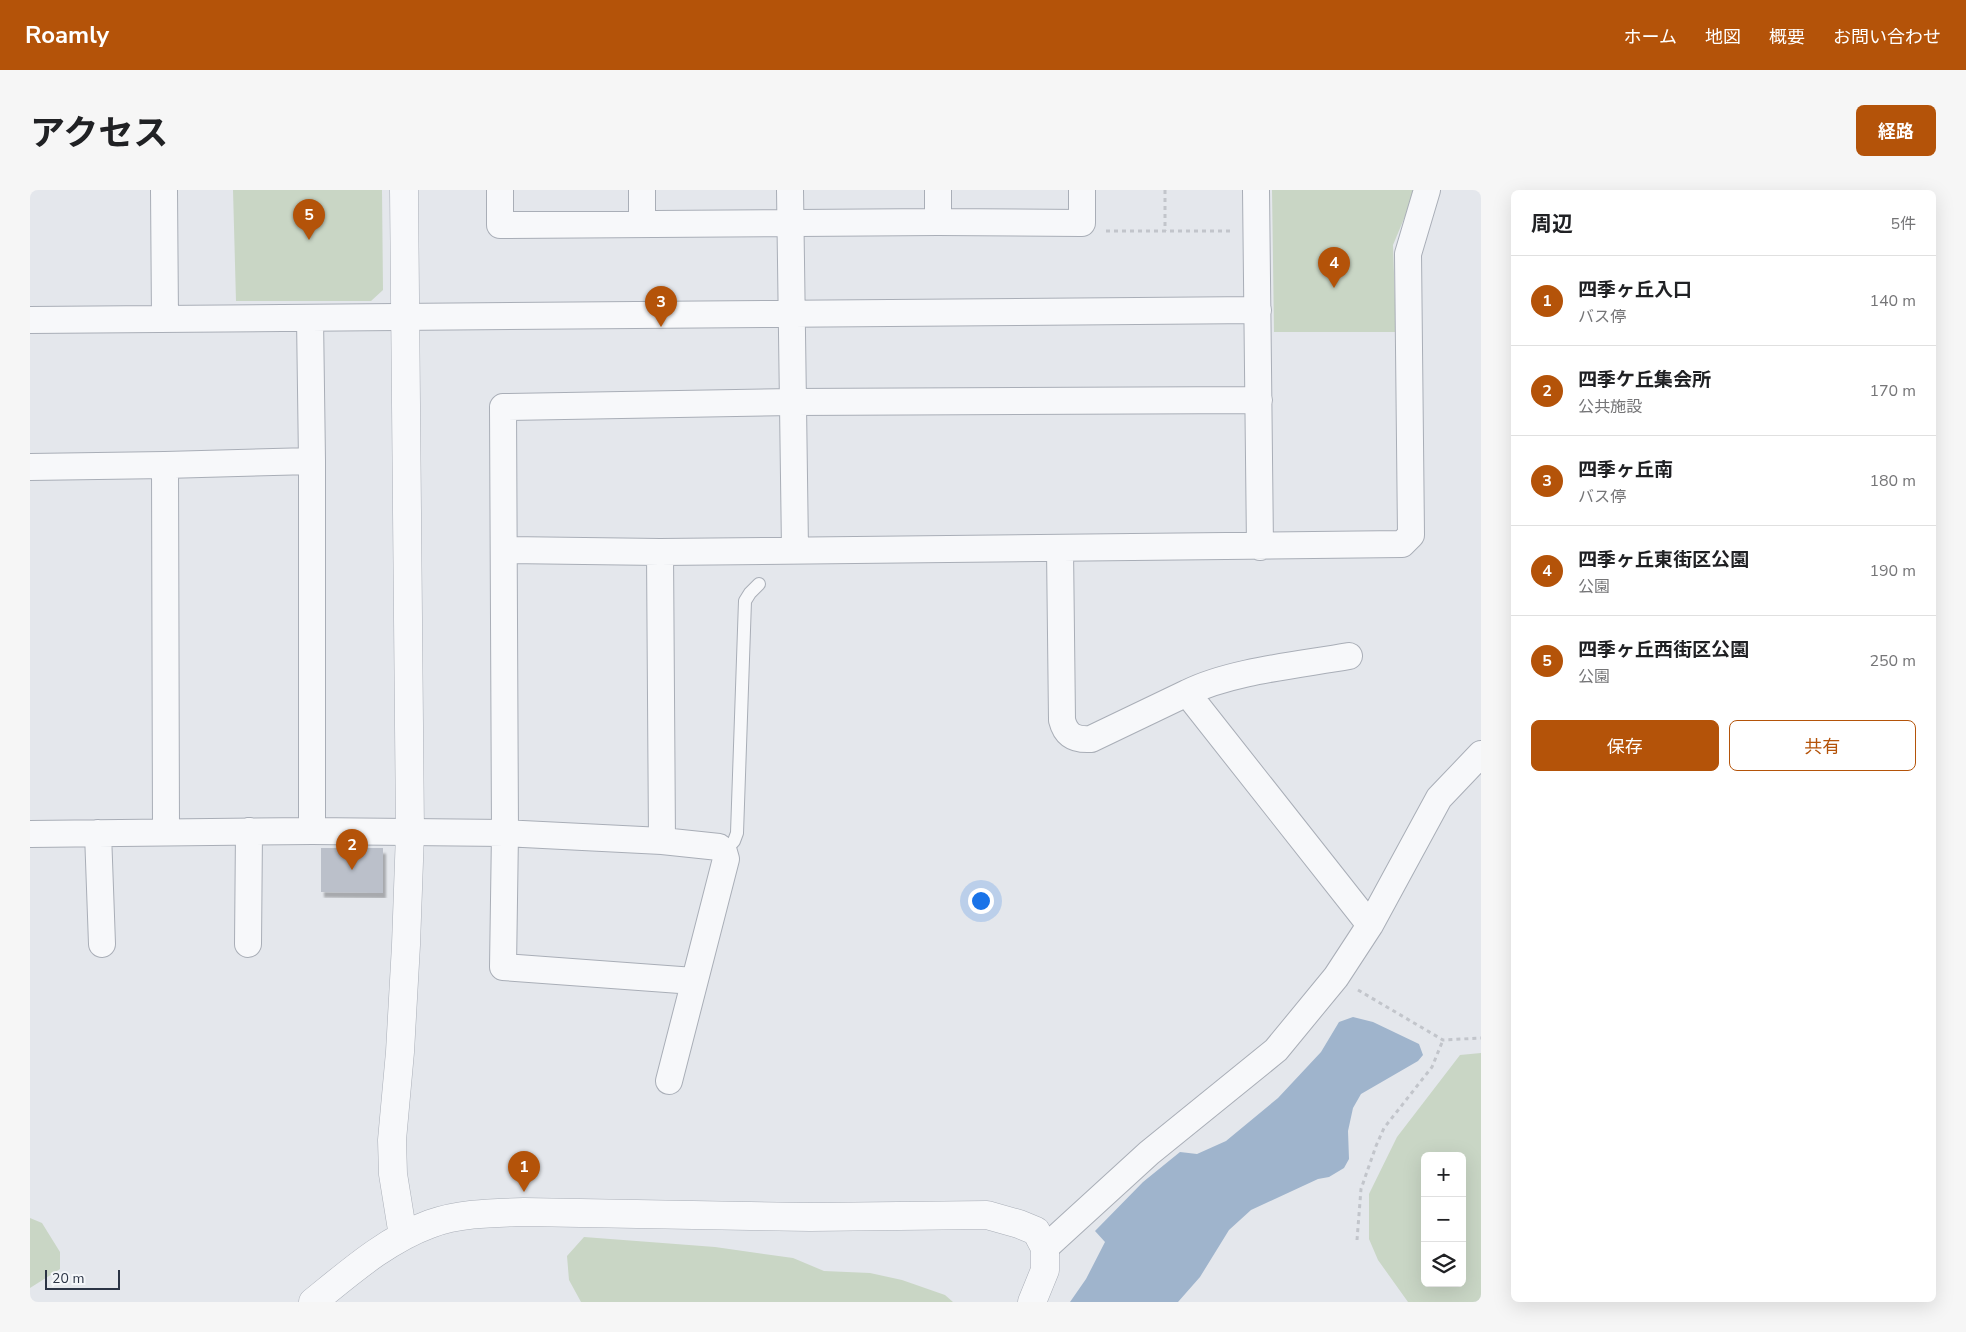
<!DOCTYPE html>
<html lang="ja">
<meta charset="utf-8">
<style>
body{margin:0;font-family:"Nunito Sans","Noto Sans JP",sans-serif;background:#f6f6f6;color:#202124}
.controls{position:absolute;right:15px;bottom:15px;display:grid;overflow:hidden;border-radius:8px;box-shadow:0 5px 20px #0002}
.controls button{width:45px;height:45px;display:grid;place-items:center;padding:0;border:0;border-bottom:1px solid #e0e0e0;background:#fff;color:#202124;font:25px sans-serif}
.scale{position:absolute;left:15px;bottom:12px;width:75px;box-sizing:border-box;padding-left:5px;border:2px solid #2b3445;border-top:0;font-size:14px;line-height:18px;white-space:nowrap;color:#2b3445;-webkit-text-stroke:4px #f4f6f9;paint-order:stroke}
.you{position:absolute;left:950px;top:710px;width:18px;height:18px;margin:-12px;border:4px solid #fff;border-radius:50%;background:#1a73e8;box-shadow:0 0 0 8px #1a73e833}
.badge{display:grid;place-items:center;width:32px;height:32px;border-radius:50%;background:#b45309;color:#fff;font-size:16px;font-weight:700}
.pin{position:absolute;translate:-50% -41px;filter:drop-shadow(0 1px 2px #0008)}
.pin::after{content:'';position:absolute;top:26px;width:18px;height:15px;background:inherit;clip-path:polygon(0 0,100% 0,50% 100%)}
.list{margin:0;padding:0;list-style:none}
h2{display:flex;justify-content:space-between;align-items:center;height:65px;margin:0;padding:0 20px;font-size:21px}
h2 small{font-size:16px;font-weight:400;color:#757577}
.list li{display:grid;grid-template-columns:32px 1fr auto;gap:15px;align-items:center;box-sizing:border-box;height:90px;padding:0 20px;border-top:1px solid #e0e0e0}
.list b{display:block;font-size:19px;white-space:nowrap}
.list p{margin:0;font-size:16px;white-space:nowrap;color:#757577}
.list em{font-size:16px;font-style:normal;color:#757577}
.actions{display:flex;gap:10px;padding:15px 20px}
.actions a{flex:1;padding:11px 0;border:1px solid #b45309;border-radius:8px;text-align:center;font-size:18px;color:#b45309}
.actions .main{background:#b45309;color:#fff}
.icon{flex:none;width:28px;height:28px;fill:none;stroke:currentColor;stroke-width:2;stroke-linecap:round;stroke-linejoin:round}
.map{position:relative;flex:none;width:1451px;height:1112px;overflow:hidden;border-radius:8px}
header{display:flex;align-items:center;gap:30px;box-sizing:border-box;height:70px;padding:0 25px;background:#b45309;color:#fff}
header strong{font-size:24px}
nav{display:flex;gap:28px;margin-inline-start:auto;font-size:18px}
.intro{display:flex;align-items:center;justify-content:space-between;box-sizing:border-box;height:120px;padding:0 30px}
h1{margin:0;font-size:35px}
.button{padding:12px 22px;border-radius:8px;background:#b45309;color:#fff;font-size:18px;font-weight:700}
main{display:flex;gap:30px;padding:0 30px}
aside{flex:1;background:#fff;border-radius:8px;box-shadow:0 5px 20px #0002}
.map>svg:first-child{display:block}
.green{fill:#c9d6c5;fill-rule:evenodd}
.water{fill:#9fb4cc}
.building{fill:#bbc0ca;filter:url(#shadow)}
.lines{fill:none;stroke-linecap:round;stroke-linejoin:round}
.service-casing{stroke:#a9aeb7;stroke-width:14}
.minor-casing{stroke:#a9aeb7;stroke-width:28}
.tertiary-casing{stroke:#a9aeb7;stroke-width:29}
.path{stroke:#c2c5cb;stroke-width:3;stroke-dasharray:4 4;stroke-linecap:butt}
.service{stroke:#f7f8fa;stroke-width:12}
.minor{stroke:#f7f8fa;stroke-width:26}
.tertiary{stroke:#f7f8fa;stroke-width:28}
</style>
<header>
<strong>Roamly</strong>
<nav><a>ホーム</a><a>地図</a><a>概要</a><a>お問い合わせ</a></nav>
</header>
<div class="intro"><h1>アクセス</h1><a class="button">経路</a></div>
<main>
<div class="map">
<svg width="1451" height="1112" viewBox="0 0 1451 1112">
<defs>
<filter id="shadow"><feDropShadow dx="3" dy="5.5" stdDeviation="1" flood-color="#0004"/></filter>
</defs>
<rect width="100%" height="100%" fill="#e4e7ec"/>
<!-- green -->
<path class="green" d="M203,0H352L353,100L341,111H206Z
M1242,0H1386L1363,55L1366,142H1244Z
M1451,863V1112H1378L1348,1070L1339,1049V1004L1367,947L1430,865ZM1395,966H1432V1093H1395Z
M0,1028L12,1033L30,1062V1079L0,1098Z
M554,1047L685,1057L763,1068L794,1081L840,1083L872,1090L915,1105L923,1112H551L539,1090L537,1066Z"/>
<!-- water -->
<path class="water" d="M1323,827L1343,832L1389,854L1393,865L1388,871L1331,904L1323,918L1318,941L1319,969L1314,978L1299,987L1288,989L1221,1020L1199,1040L1170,1087L1148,1112H1040L1056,1089L1075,1052L1065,1041L1113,992L1150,962L1167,964L1196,951L1248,908L1291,862L1309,832Z"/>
<!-- building -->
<path class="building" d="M311,653H331V658H353V703L291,702V658H311Z"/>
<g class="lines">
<defs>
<path id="service" d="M694,662L704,651L707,643L715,411L720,403L729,394"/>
<path id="minor" d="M134,0L135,129
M470,0V35L908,32L1052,33V0
M612,0V34
M760,0L765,359
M908,0V32
M1226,0L1230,357
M280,128L282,271V641
M0,130L1228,120
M135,275L136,642
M0,277L135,275L282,271
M1030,359L1032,530C1036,546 1045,550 1061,549L1157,503L1340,735
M474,360L630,362
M1157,503C1201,481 1269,475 1319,466
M68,643L72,754
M0,644L282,641L475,643L632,651L630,362L1372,354L1381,345L1378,64L1397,0
M632,651L689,657L694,662L696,669L639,891
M218,754L219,641
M664,791L473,777L475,643L473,217L763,212L1229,210
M1015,1058L1119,963L1246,860L1306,787L1340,735L1409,608L1451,564"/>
<path id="tertiary" d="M373,1046L363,984L362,950L370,862L376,755L380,643L374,0
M283,1112C319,1083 356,1050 400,1034C430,1023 463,1023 494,1022L780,1027L957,1025L989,1034L1006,1041L1015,1058V1080L1002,1112"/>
</defs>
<!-- service casing -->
<use href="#service" class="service-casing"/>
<!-- minor casing -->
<use href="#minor" class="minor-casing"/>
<!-- tertiary casing -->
<use href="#tertiary" class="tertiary-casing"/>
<!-- path -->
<path class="path" d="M1135,0V41
M1076,41H1202
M1328,800L1413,850L1451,848
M1327,1050L1331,999L1346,956L1354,938L1402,877L1413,850"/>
<!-- service -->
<use href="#service" class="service"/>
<!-- minor -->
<use href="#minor" class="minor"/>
<!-- tertiary -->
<use href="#tertiary" class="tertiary"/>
</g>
</svg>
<div class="controls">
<button>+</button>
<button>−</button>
<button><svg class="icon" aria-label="layers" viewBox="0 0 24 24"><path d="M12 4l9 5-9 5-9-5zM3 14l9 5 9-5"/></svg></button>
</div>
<div class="scale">20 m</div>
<div class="you"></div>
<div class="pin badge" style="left:494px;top:1002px">1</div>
<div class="pin badge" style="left:322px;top:680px">2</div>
<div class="pin badge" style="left:631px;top:137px">3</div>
<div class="pin badge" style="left:1304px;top:98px">4</div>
<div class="pin badge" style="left:279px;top:50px">5</div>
</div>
<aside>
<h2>周辺<small>5件</small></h2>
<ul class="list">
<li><span class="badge">1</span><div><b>四季ヶ丘入口</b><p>バス停</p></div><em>140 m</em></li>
<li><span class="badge">2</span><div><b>四季ケ丘集会所</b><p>公共施設</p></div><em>170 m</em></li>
<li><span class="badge">3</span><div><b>四季ヶ丘南</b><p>バス停</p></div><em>180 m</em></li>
<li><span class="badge">4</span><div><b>四季ヶ丘東街区公園</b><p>公園</p></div><em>190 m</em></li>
<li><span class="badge">5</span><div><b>四季ヶ丘西街区公園</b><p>公園</p></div><em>250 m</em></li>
</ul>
<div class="actions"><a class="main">保存</a><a>共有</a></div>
</aside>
</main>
